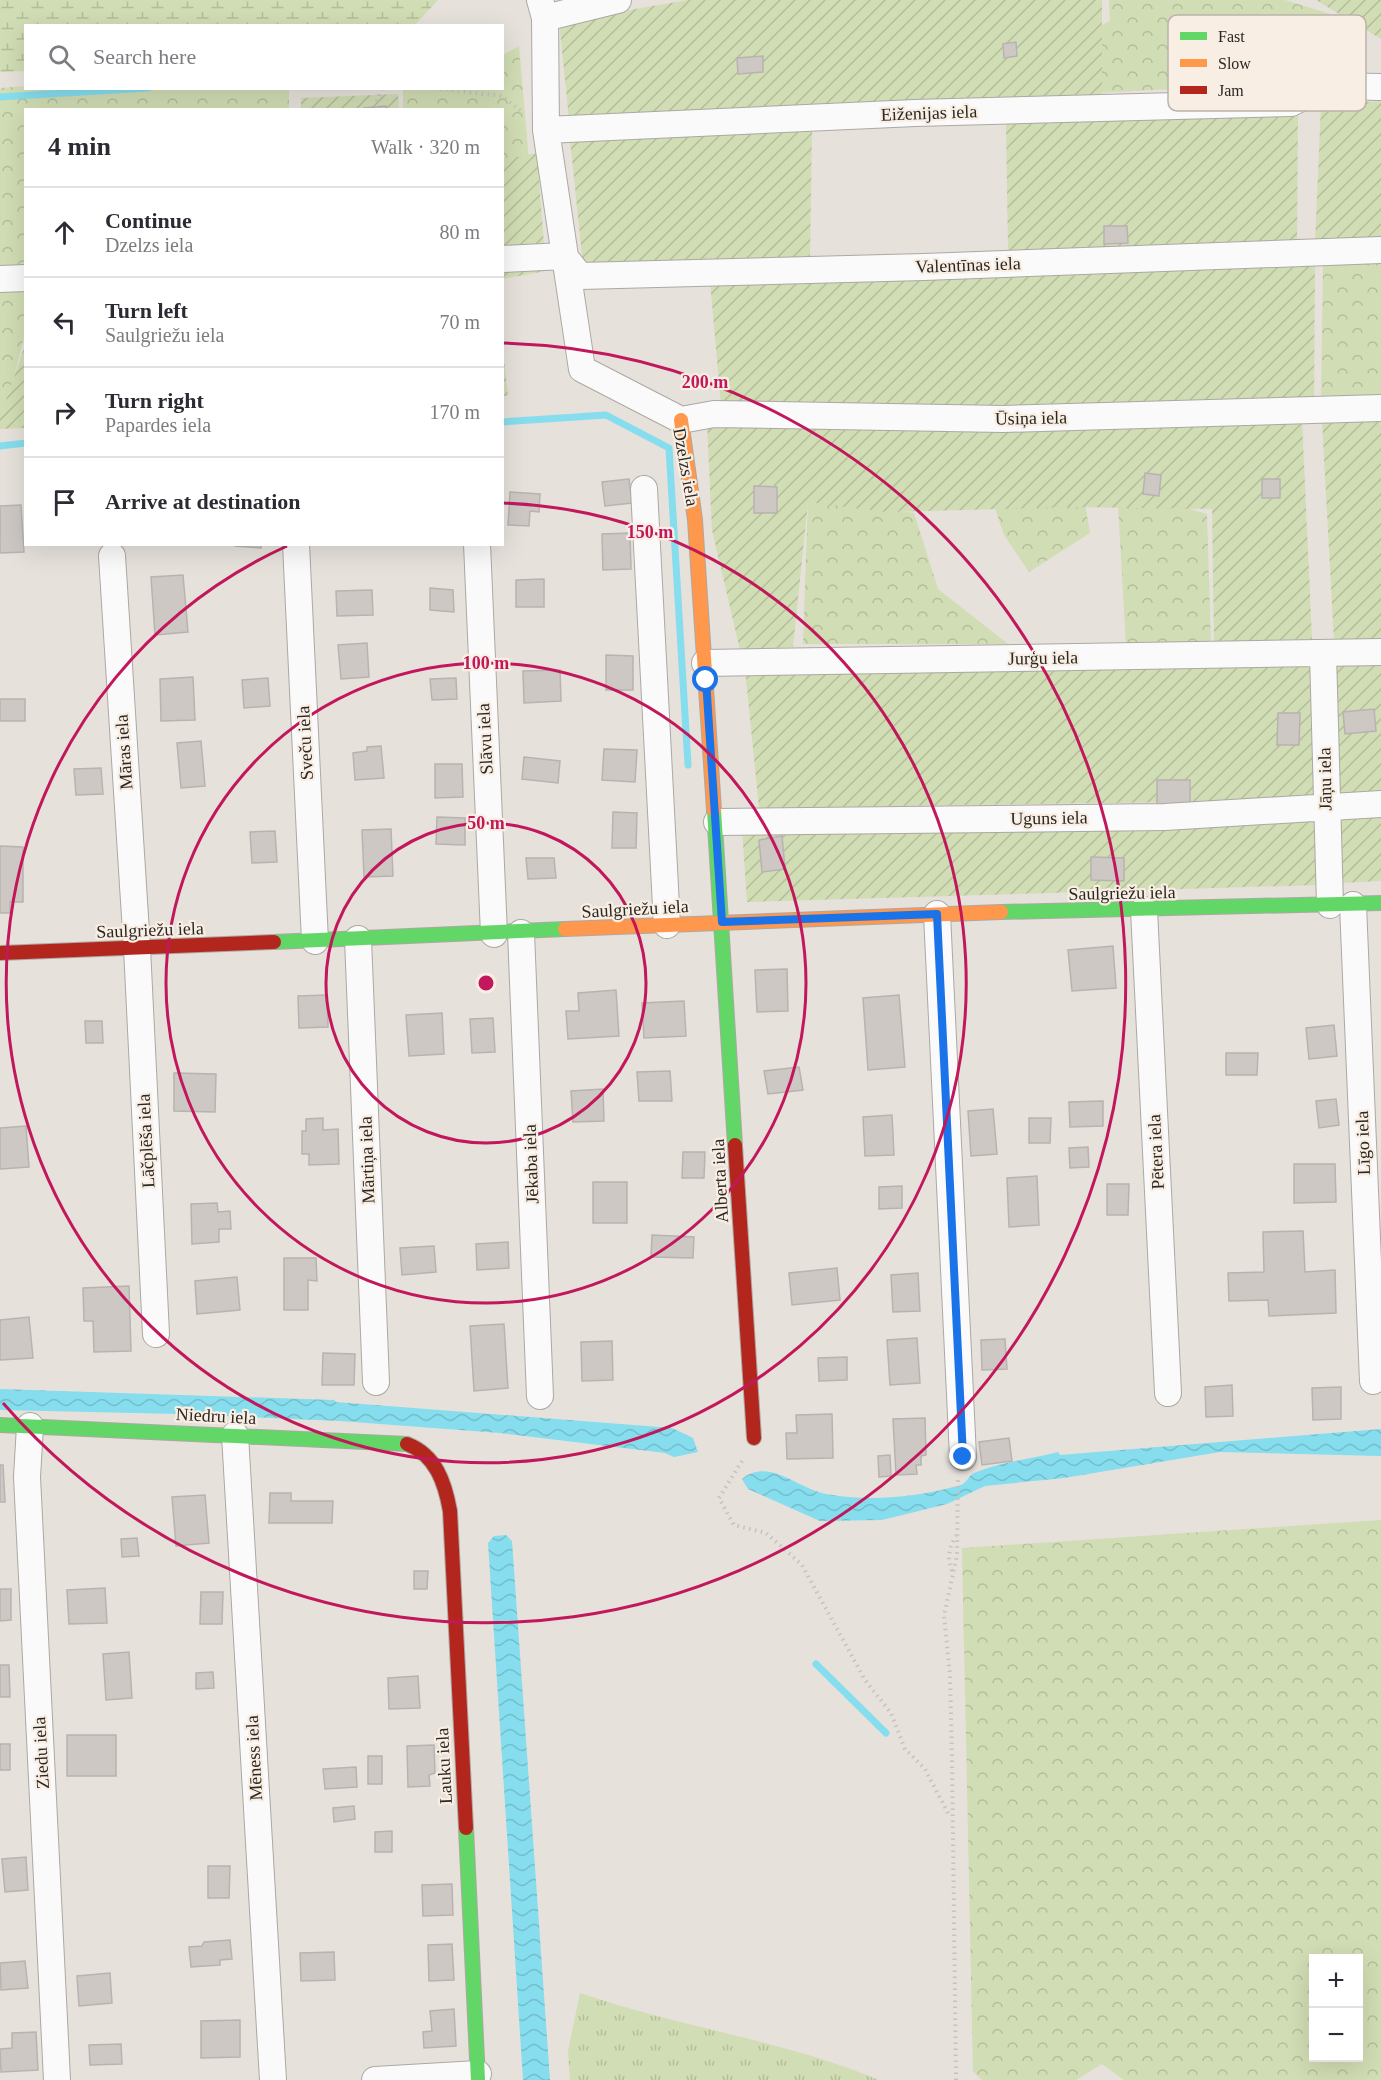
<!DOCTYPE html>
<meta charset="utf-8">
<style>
body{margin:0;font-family:"Times New Roman",serif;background:#f7f7f7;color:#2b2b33}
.controls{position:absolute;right:18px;bottom:18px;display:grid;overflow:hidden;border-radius:0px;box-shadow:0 6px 24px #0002}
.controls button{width:54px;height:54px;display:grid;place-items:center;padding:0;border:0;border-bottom:2px solid #e1e1e2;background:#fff;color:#2b2b33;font:30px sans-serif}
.stop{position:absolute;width:18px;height:18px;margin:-14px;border:4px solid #1a73e8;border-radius:50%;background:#fff}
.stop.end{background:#1a73e8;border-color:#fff;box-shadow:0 2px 6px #0008}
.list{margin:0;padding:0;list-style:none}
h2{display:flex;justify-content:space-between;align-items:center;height:78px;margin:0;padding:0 24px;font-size:26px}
h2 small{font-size:20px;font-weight:400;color:#7c7c81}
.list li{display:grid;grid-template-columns:39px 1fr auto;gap:18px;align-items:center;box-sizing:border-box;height:90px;padding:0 24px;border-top:2px solid #e1e1e2}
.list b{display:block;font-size:22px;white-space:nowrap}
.list p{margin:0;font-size:20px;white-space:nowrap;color:#7c7c81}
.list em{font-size:20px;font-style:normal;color:#7c7c81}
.icon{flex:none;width:33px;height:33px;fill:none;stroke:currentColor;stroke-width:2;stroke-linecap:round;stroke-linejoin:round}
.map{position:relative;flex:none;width:1381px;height:2080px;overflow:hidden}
.search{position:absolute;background:#fff;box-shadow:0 6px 24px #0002;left:24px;top:24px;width:480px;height:66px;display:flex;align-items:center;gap:15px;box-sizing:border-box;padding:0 21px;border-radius:0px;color:#7c7c81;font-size:22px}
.panel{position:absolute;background:#fff;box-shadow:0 6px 24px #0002;left:24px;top:108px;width:480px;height:438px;border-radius:0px}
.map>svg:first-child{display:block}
.grass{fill:url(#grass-tufts)}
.forest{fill:url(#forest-crowns);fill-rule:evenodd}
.wetland{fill:url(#wetland-marsh)}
.garden{fill:url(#garden-furrows)}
.water{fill:url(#water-waves)}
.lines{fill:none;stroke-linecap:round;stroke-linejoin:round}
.stream{stroke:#85ddee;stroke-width:7}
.building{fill:#cec8c5;stroke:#b8b3b0;stroke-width:1.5}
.street-casing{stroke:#aca8a3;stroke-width:28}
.fast-casing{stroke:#aca8a3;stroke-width:16}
.slow-casing{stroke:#aca8a3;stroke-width:16}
.jam-casing{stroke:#aca8a3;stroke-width:16}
.path{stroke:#c5c2c0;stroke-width:4;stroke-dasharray:1.5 4.5;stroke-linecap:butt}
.street{stroke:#fbfafa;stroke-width:26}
.fast{stroke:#63d668;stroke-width:14}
.slow{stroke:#ff974d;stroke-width:14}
.jam{stroke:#b3261e;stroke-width:14}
.route{stroke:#1a73e8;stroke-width:8}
.ring{fill:none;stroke:#c2185b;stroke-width:3}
.labels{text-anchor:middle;stroke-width:4.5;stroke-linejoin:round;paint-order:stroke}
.street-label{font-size:18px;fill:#2b2723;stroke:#f9eee3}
.key{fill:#f9eee3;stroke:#bbb2a9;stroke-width:1.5}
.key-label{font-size:16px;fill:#2b2723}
.centre{fill:#c2185b;stroke:#f9eee3;stroke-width:3}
.ring-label{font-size:18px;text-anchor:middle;font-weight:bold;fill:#c2185b;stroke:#f9eee3;stroke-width:4.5;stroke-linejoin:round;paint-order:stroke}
</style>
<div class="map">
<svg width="1381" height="2080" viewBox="0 0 1381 2080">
<defs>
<pattern id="grass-tufts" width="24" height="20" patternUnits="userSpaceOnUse" patternTransform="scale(1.5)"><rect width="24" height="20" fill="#d1ddb4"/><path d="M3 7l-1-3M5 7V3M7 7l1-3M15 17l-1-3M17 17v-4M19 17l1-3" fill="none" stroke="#b4be9a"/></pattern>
<pattern id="forest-crowns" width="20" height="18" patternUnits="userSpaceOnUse" patternTransform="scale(1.5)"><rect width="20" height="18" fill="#d1ddb4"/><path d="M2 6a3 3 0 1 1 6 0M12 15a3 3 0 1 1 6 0" fill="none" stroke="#b4be9a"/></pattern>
<pattern id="wetland-marsh" width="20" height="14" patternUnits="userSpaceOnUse" patternTransform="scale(1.5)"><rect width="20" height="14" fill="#d1ddb4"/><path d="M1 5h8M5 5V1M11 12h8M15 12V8" fill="none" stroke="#b4be9a"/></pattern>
<pattern id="garden-furrows" width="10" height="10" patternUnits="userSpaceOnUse" patternTransform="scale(1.5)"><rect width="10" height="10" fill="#d1ddb4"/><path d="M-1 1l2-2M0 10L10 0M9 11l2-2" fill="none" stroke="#b4be9a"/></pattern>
<pattern id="water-waves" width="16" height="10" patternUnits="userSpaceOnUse" patternTransform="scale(1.5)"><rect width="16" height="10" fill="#85ddee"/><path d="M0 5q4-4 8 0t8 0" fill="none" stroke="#73becc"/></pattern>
</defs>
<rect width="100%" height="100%" fill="#e6e1db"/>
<!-- grass -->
<path class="grass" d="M580,1993C678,2027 783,2040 879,2080H570L568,2051Z"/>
<!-- forest -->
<path class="forest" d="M1109,0H1285L1330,14L1344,70L1264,36L1189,39L1191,88L1057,95L1061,45L1110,21Z
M519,46L529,162L503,168L502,110L403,109V89L502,88L503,55Z
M25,86L289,89V109L26,110L25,272H0V88Z
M1381,260V399L1321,401L1323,263Z
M26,287L25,334L0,430V288Z
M1117,488L1207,514L1211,643L1126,644Z
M989,490L1084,498L1090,533L1029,572L1004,535Z
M808,499L914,513L938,589L1008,644H803Z
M1381,1520V2080H1124L1102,2064L1076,2080H982L973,2071L962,1548ZM1314,1958H1358V2058H1314Z"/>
<!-- wetland -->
<path class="wetland" d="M0,0H438L415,25L26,26L25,71L0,72Z"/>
<!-- garden -->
<path class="garden" d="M688,0H1102V98L569,119L559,22Z
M1316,0H1381V39Z
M398,94L399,109H301V98Z
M1381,101V242L1315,244L1321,105Z
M1298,113L1297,247L1008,252L1006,123Z
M812,130L810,258L583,264L570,140Z
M537,153L546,271L503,279V160Z
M1315,264L1314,407L721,405L710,281Z
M502,339L508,396H502Z
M25,345V428L0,429V418Z
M1381,418V639L1334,641L1322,421Z
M1302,420L1312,639L1214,642L1212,509L1071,507L886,512L808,502L793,647L740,650L712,530L707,422Z
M1381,661V792L1338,794L1336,662Z
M1303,664L1312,669L1319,800L759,808L745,669Z
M1381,813V881L1338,883V815Z
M1316,819L1317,885L747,902L742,828Z"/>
<!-- water -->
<path class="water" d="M0,1389L334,1400L336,1402L672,1428L693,1438L698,1452L674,1457L665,1453L500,1433L340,1421L180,1414L0,1410Z
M1381,1429V1456L1220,1452L1064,1478L985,1486L947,1504L882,1520L820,1521L748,1489L742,1479C769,1457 798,1489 826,1494C869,1502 919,1497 961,1485C967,1483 968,1476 974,1473C1000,1462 1031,1459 1058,1452L1060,1455Z
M506,1535L512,1541L550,2080H523L488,1543L494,1536Z"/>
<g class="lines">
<!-- stream -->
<path class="stream" d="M0,97L148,88
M502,422L606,415L669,448L688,765
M0,446L26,443
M816,1664L886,1733"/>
</g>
<!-- building -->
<path class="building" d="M1016,42L1017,56L1004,58L1003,44Z
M763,56V72L738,74L737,58Z
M386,106V110H364V108Z
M1104,226H1127L1128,243L1104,244Z
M1145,473L1161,475L1159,496L1143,494Z
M629,479L632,503L605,506L602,482Z
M1262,479H1280V498H1262Z
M754,486L777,487V513H754Z
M510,492L540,494L539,512L530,511L529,526L508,525Z
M21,505L24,552L0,553V506Z
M630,533L631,569L603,570L602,534Z
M235,544H261V548L235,546Z
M183,575L188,632L155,635L151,577Z
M544,579V607H516V580Z
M430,588L453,590L454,612L430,610Z
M372,590L373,615L337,616L336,591Z
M367,643L369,677L341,679L338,645Z
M606,655L633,656V690H606Z
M560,670L561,701L524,703L523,671Z
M193,677L195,720L161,721L160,679Z
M268,678L270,706L244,708L242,680Z
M456,678L457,699L432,700L430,679Z
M0,699H25V721H0Z
M1374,709L1376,731L1345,734L1343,712Z
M1278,713H1300L1299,745H1277Z
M201,741L205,786L181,788L177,743Z
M381,746L384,778L355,780L353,753L367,751V747Z
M604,749L637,750L635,782L602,780Z
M524,757L560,761L558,783L522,779Z
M435,764H462L463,797L435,798Z
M101,768L103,794L76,795L74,769Z
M1157,780H1190V805H1157Z
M613,812L637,813L636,848H612Z
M437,817L465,818V845L436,844Z
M391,829L393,876L364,877L362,830Z
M275,831L277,862L252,863L250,832Z
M782,836L785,869L762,872L759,840Z
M0,846L23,847V902H10V913H0Z
M1091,857L1124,858V881L1091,880Z
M526,858H554L556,878L528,879Z
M1113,946L1116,988L1072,991L1068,950Z
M787,969L788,1011L757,1012L755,970Z
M616,990L619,1036L568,1039L566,1011H579L578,993Z
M327,995L328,1027L299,1028L298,996Z
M899,995L905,1067L868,1070L863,998Z
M684,1001L686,1036L644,1038L642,1003Z
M442,1013L444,1054L409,1056L406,1015Z
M493,1018L495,1052L472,1053L470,1019Z
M85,1021H102L103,1043H86Z
M1334,1025L1337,1056L1309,1059L1306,1028Z
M1226,1053H1258L1257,1075H1226Z
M799,1067L803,1090L768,1094L764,1071Z
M670,1071L672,1101H639L637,1072Z
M174,1073L216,1074L215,1112L174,1111Z
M603,1089L604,1121L573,1122L571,1091Z
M1336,1099L1339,1125L1319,1128L1316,1101Z
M1103,1101V1126L1070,1127L1069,1102Z
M993,1109L997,1154L971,1156L968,1111Z
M892,1115L894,1155L865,1156L863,1117Z
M323,1118V1130L338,1129L339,1164L309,1165V1154H302V1131H306V1119Z
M1029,1118H1051L1050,1143H1029Z
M26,1126L29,1167L0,1169V1128Z
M1088,1147L1089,1167L1070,1168L1069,1148Z
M683,1152H705L704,1178H682Z
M1294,1164H1335L1336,1202L1294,1203Z
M1037,1176L1039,1225L1009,1227L1007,1178Z
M593,1182H627V1223H593Z
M1107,1184H1129L1128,1215H1107Z
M902,1186V1208L879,1209V1187Z
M217,1203L218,1212L230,1211L231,1229H219V1242L192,1244L191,1204Z
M1303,1231L1305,1272L1335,1270L1336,1313L1269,1316L1268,1300L1229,1301L1228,1273L1264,1272L1263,1232Z
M652,1235L694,1237L693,1258L651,1257Z
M508,1242L509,1268L477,1270L476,1244Z
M434,1246L436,1272L402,1275L400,1248Z
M284,1258H316L317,1281L308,1280V1310H284Z
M837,1268L840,1300L792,1305L789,1273Z
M918,1273L920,1311L893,1312L891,1275Z
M237,1277L240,1310L197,1314L195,1281Z
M129,1286L131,1351L94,1352L93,1321H84L83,1288Z
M29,1317L33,1358L0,1360V1320Z
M504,1324L508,1388L474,1391L470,1326Z
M917,1338L920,1383L890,1385L887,1340Z
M1005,1339L1007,1369L982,1370L981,1340Z
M612,1341L613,1380L582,1381L581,1342Z
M323,1353L355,1354L354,1385H322Z
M847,1357V1380L819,1381L818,1358Z
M1232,1385L1233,1416L1206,1417L1205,1387Z
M1341,1387V1419L1313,1420L1312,1388Z
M832,1414L833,1458L787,1459L786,1433H797L796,1415Z
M925,1418L926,1455L921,1456V1465H916L917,1474L896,1475L893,1419Z
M1009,1438L1012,1461L982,1465L979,1442Z
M890,1455L891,1476L879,1477L878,1456Z
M0,1465H3L5,1502H0Z
M270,1493H291V1501H333L332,1523H269Z
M205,1495L209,1543L176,1546L172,1497Z
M137,1538L139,1556L122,1557L121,1539Z
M414,1571H428L427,1589H414Z
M105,1588L107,1623L69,1624L67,1590Z
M0,1589H11V1620L0,1621Z
M201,1592H223L222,1624H200Z
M129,1652L132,1698L106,1700L103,1654Z
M0,1665H9L10,1697H0Z
M213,1672L214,1688L196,1689V1673Z
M418,1676L420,1708L389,1709L388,1678Z
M67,1735H116V1776H67Z
M0,1744H10V1770H0Z
M434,1745L435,1773L429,1775L430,1786L408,1787L407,1746Z
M368,1756H382V1784H368Z
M356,1767L357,1787L325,1789L323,1769Z
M354,1806L355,1819L334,1822L333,1808Z
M392,1831V1852H375V1832Z
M26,1857L28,1890L5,1892L2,1859Z
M208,1866H230L229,1898H208Z
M452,1884L453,1915L423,1916L422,1885Z
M230,1940L232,1959L220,1960V1965L191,1967L189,1947L202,1946L204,1942Z
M452,1944L454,1980L429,1981L428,1945Z
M334,1952L335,1980L301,1981L300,1953Z
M25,1961L28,1988L1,1990L0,1963Z
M110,1973L112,2003L79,2006L77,1976Z
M454,2009L456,2046L424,2048L423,2032L432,2031L430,2011Z
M240,2020V2057L201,2058V2021Z
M36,2032L38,2070L1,2072L0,2049L12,2048V2033Z
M121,2044L122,2064L90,2065L89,2045Z"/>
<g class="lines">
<defs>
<path id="street" d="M540,0L545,18L546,130L582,369L681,420L714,414L1003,419L1381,408
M545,18L618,0
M546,130L915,113L1291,103L1325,86L1381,87
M502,259L564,256L580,276L924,267L1381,250
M0,279L26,278
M644,489L667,925
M296,544L315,941
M477,544L494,934
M112,556L137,948L156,1334
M1323,654L1330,905
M705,663L1381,652
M717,822L1165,817L1381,804
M1353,905L1373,1381
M1144,910L1168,1393
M937,914L963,1457
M521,933L540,1396
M358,939L376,1382
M30,1426L27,1477L57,2080
M235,1435L273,2080
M375,2080L478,2074"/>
<path id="fast" d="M714,810L735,1145
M1001,912L1381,903
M274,942L565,929
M0,1425L407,1444
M466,1828L478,2080"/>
<path id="slow" d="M681,420L695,520L714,810
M565,929L1001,912"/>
<path id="jam" d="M0,953L274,942
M735,1145L754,1438
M407,1444C436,1455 445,1483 450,1511L466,1828"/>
</defs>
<!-- street casing -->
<use href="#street" class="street-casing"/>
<!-- fast casing -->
<use href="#fast" class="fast-casing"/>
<!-- slow casing -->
<use href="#slow" class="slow-casing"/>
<!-- jam casing -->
<use href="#jam" class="jam-casing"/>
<!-- path -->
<path class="path" d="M434,88L501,96L524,113
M375,107L382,88
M742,1461L719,1498L734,1525L766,1533L802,1565L865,1680L891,1713L905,1749L925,1769L949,1815
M952,1571C947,1557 949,1548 956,1536
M956,2080L952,1759L950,1675L944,1616L957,1555L958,1477"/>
<!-- street -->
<use href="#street" class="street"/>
<!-- fast -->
<use href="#fast" class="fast"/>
<!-- slow -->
<use href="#slow" class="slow"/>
<!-- jam -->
<use href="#jam" class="jam"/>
</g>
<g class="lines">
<!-- route -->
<path class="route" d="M706,680L722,922L937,914L963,1457"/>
</g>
<!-- distance rings -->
<g class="ring">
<circle cx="486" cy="983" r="160"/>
<circle cx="486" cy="983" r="320"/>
<path d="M503 503A480 480 0 1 1 287 546"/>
<path d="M503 343A640 640 0 1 1 3 1403"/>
</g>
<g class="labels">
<!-- street labels -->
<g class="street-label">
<text transform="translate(929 113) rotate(-2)" y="6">Eiženijas iela</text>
<text transform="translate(968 265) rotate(-2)" y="6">Valentīnas iela</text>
<text transform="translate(1031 418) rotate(-1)" y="6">Ūsiņa iela</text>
<text transform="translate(686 467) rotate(80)" y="6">Dzelzs iela</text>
<text transform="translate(1043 658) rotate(-1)" y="6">Jurģu iela</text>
<text transform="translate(485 739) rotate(-93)" y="6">Slāvu iela</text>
<text transform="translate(305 743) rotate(-93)" y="6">Sveču iela</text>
<text transform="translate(124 752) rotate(-94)" y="6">Māras iela</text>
<text transform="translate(1325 779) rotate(-91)" y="6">Jāņu iela</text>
<text transform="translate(1049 818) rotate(-1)" y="6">Uguns iela</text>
<text transform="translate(1122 893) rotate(-1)" y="6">Saulgriežu iela</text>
<text transform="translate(635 909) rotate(-3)" y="6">Saulgriežu iela</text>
<text transform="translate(150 930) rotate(-2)" y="6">Saulgriežu iela</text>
<text transform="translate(146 1141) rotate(-93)" y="6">Lāčplēša iela</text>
<text transform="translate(1363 1143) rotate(-92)" y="6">Līgo iela</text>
<text transform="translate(1156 1152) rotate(-93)" y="6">Pētera iela</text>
<text transform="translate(367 1160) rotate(-92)" y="6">Mārtiņa iela</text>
<text transform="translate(531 1164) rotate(-92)" y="6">Jēkaba iela</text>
<text transform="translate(720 1181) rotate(-93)" y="6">Alberta iela</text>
<text transform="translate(216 1416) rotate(3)" y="6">Niedru iela</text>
<text transform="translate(41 1753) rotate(-93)" y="6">Ziedu iela</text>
<text transform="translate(254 1758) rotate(-93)" y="6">Mēness iela</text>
<text transform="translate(444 1766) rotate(-93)" y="6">Lauku iela</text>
</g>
</g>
<!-- legend -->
<rect x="1168" y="15" width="198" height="96" rx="9" class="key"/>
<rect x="1180" y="32" width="27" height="8" fill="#63d668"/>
<rect x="1180" y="59" width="27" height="8" fill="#ff974d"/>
<rect x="1180" y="86" width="27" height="8" fill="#b3261e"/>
<g class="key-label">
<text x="1218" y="42">Fast</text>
<text x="1218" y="69">Slow</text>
<text x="1218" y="96">Jam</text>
</g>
<circle cx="486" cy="983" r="9" class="centre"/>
<g class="ring-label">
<text x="705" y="388">200 m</text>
<text x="650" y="538">150 m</text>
<text x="486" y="669">100 m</text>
<text x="486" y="829">50 m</text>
</g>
</svg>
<div class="controls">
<button>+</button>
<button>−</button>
</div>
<div class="stop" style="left:706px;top:680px"></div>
<div class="stop end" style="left:963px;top:1457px"></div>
<div class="search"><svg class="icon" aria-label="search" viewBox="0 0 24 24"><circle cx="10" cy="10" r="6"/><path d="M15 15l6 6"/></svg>Search here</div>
<section class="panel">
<h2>4 min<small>Walk · 320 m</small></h2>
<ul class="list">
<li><svg class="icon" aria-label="ahead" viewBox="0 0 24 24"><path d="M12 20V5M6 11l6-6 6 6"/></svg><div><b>Continue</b><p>Dzelzs iela</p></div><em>80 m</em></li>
<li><svg class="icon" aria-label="left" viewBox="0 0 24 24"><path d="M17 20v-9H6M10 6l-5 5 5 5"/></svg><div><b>Turn left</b><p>Saulgriežu iela</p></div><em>70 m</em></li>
<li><svg class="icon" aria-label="right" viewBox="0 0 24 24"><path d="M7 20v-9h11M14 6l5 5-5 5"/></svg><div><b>Turn right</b><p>Papardes iela</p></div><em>170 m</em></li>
<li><svg class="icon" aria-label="arrive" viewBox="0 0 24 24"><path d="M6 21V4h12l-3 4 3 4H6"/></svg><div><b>Arrive at destination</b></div></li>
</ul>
</section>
</div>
